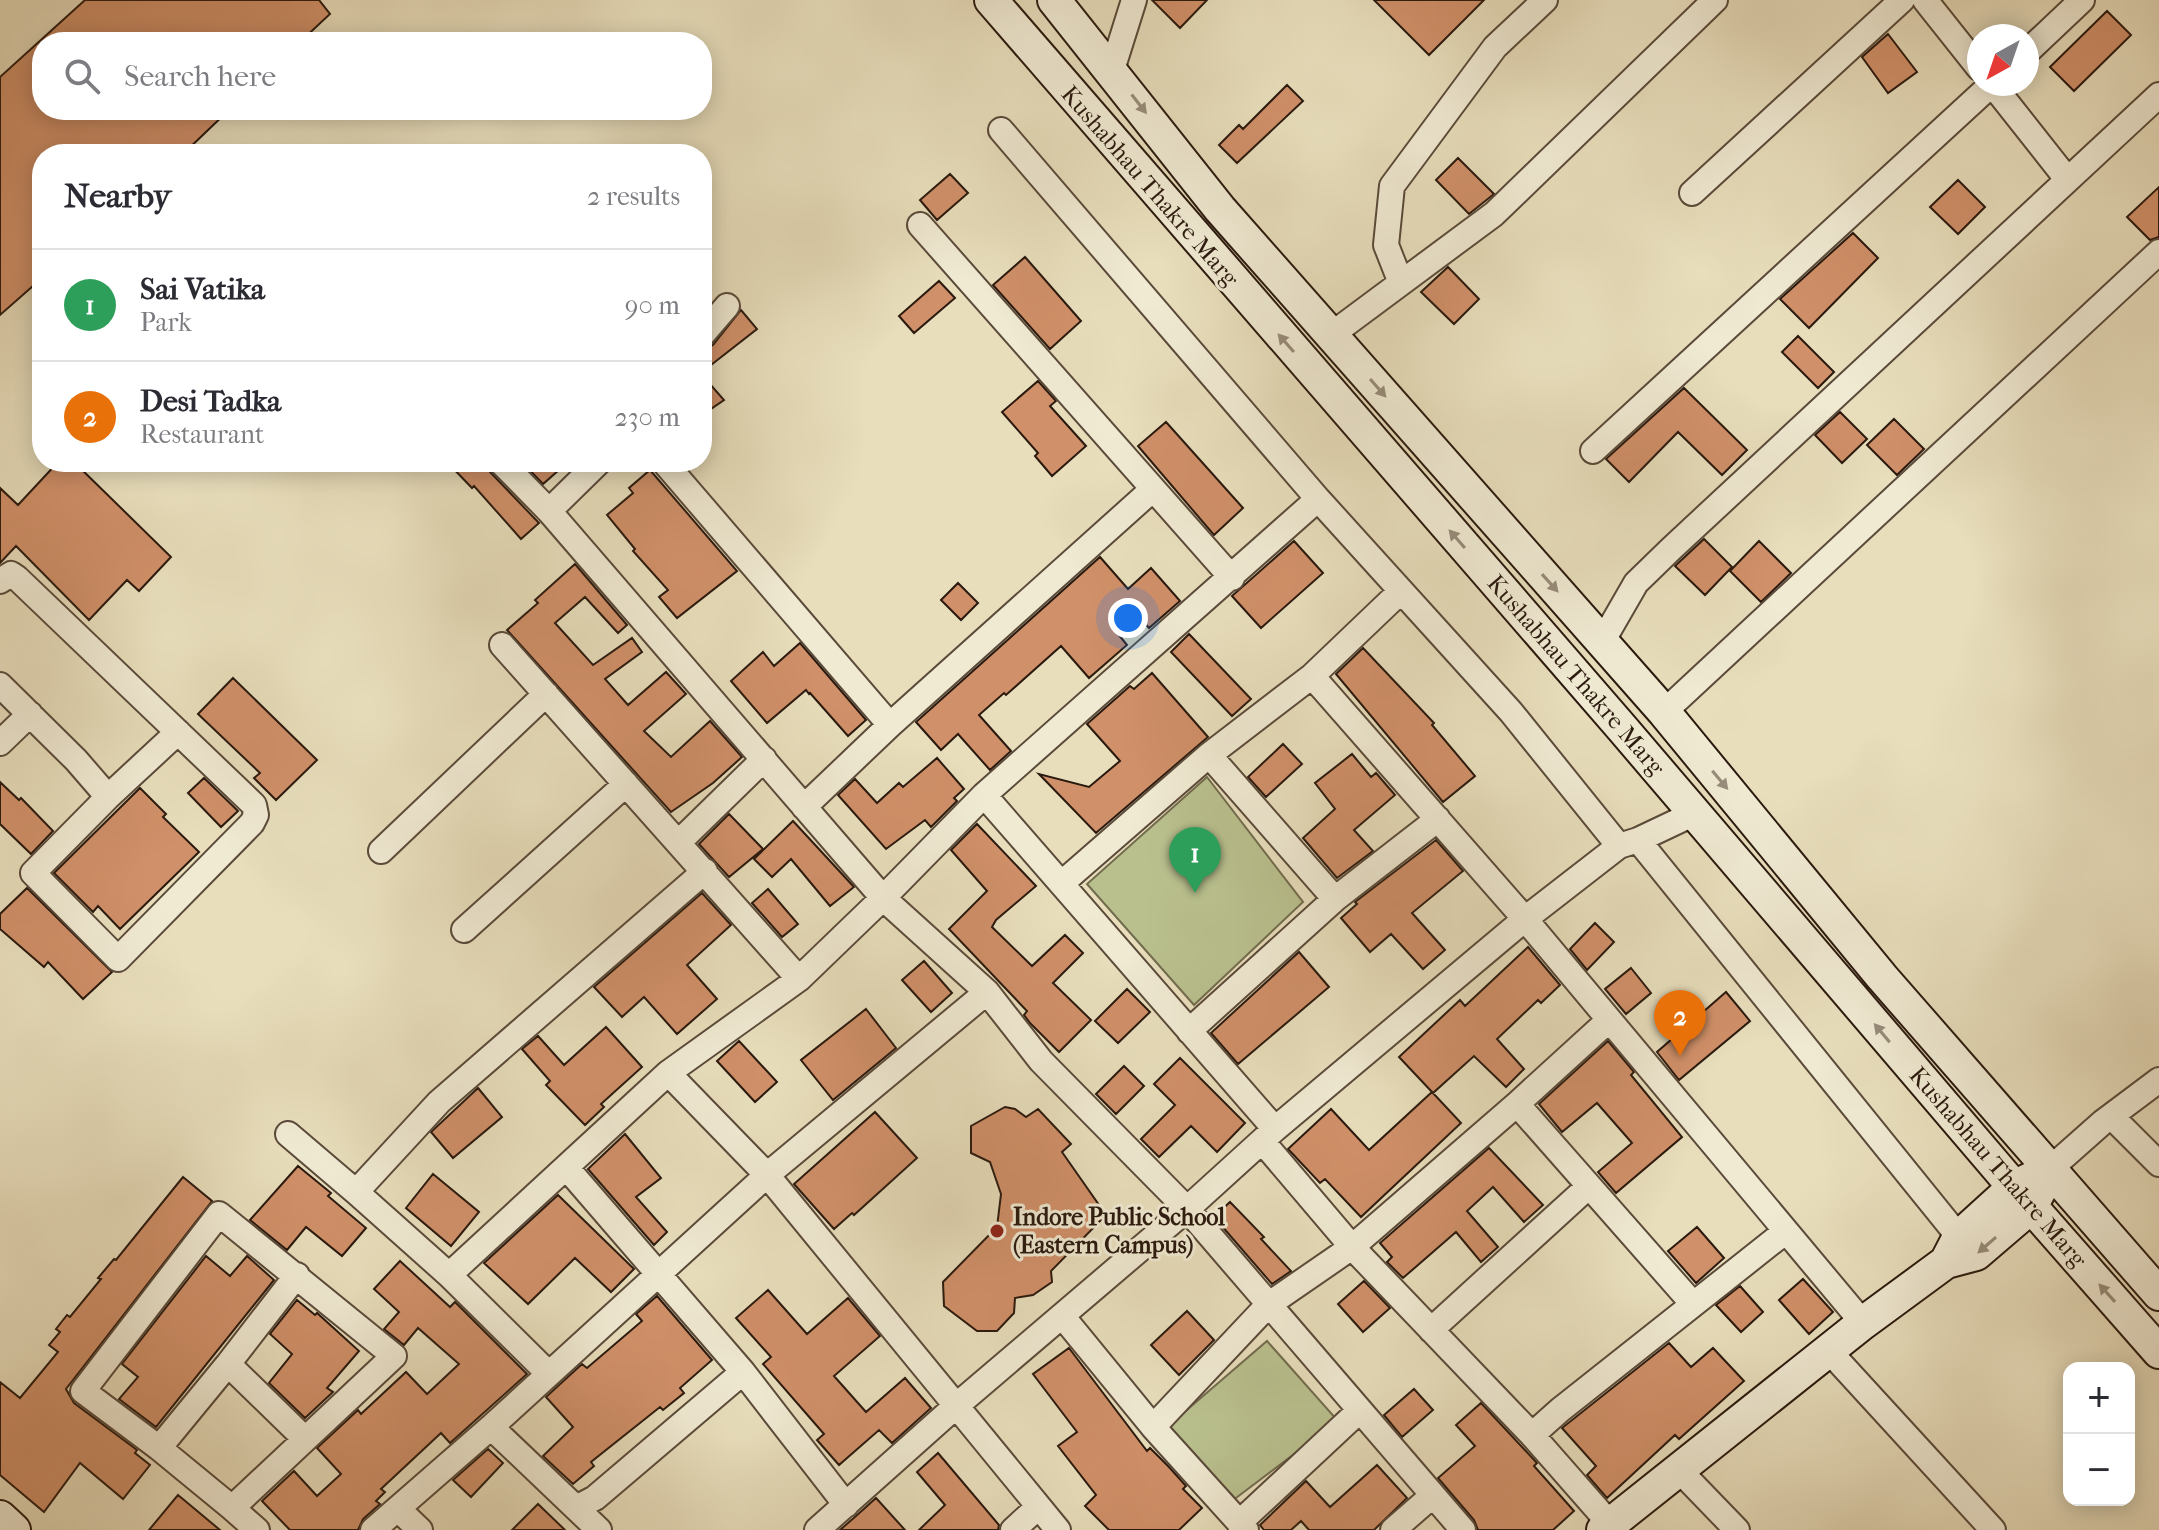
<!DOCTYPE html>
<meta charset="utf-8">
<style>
body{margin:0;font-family:"IM FELL French Canon",serif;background:#f2f2f3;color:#2b2b33}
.controls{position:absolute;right:24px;bottom:24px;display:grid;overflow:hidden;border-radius:16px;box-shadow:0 4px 20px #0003}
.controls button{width:72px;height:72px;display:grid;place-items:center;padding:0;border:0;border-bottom:2px solid #e1e1e2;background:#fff;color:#2b2b33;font:40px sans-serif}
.compass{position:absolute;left:1967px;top:24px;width:72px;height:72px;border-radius:50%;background:#fff;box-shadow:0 4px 20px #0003;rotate:220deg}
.you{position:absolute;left:1128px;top:618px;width:28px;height:28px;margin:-20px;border:6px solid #fff;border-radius:50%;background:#1a73e8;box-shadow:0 0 0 12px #1a73e833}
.badge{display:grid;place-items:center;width:52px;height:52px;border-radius:50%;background:#0b8043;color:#fff;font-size:26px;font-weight:700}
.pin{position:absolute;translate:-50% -66px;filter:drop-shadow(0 2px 4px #0008)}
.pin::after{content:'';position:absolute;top:42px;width:28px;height:24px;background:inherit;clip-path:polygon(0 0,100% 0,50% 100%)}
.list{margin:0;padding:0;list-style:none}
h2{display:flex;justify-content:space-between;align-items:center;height:104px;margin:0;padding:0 32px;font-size:34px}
h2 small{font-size:26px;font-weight:400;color:#7c7c81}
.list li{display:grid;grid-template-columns:52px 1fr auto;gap:24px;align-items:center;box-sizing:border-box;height:112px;padding:0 32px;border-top:2px solid #e1e1e2}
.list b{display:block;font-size:30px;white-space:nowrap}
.list p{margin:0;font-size:26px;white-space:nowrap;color:#7c7c81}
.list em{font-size:26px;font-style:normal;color:#7c7c81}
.icon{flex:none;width:44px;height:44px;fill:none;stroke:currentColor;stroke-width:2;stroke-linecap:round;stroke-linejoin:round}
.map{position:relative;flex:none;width:2159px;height:1530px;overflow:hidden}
.search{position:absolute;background:#fff;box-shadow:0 4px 20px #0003;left:32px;top:32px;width:680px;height:88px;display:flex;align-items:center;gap:20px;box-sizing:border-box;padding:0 28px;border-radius:32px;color:#7c7c81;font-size:30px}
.panel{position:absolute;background:#fff;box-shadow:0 4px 20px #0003;left:32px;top:144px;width:680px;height:328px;border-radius:32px}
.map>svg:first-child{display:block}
.green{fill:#b9c08e;stroke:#726c4e;stroke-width:2}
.building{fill:#d09069;stroke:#2a190e;stroke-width:2}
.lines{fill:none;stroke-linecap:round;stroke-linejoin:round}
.street-casing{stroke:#5a4a3a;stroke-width:28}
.secondary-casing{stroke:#2a190e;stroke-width:36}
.street{stroke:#f0ead3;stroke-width:24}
.secondary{stroke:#f0ead3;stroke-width:32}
.oneway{fill:#978c7a}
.poi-dot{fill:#8f2418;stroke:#f0ead3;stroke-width:3}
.labels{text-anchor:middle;stroke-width:6;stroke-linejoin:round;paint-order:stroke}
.street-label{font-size:24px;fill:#2a190e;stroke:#f0ead3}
.poi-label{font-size:24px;font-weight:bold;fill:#2a190e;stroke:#f0ead3;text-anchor:start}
</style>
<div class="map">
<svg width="2159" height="1530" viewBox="0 0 2159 1530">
<rect width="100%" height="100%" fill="#e8debc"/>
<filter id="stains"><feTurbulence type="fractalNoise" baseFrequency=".0025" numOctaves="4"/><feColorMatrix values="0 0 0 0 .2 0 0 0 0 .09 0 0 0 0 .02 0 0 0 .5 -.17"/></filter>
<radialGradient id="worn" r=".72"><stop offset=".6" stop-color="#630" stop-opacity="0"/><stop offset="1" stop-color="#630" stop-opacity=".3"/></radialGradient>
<!-- green -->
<path class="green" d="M1207,777L1303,902L1194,1005L1087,884Z
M1267,1341L1338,1421L1232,1501L1167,1427Z"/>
<!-- building -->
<path class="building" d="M85,0H319L330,14L300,42H42V110H229L183,154H42V278L0,315V77Z
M1152,0H1207L1180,28Z
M1374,0H1484L1429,55Z
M2107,11L2131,35L2074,91L2050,67Z
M1888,34L1917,72L1888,93L1862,57Z
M1287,85L1303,101L1237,163L1219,145L1239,125L1243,129Z
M1458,158L1494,194L1469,214L1436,180Z
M950,174L968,193L937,220L920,200Z
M1958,180L1985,207L1958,234L1930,207Z
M2159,187V237L2150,240L2127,217Z
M1853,233L1878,258L1809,328L1780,299Z
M1025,257L1081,321L1050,349L993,285Z
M1448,267L1479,299L1454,324L1421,292Z
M939,281L955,298L914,333L899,316Z
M741,310L757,329L702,372V350L713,345Z
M1798,336L1834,372L1818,388L1782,352Z
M702,375L724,400L702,415Z
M1038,381L1056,401L1050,406L1086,446L1052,476L1035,456L1038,453L1002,412Z
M1684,388L1747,450L1722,475L1678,432L1629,482L1606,459Z
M1840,412L1867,439L1842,463L1815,435Z
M1894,419L1924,449L1897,475L1867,445Z
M1166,422L1243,508L1214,535L1138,446Z
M58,462H74L171,557L139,591L127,580L89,620L16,546L0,563V488L18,505Z
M447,462H486L490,472L539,523L521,539L474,486L472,488Z
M522,462H568L543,484Z
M650,470L737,571L677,618L659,597L668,590L633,551L635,549L607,515L633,493L629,488Z
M1704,539L1732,567L1705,595L1675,566Z
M1294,541L1323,573L1261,628L1232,596Z
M1759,541L1791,573L1761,602L1730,571Z
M1100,557L1128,589L1151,568L1180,601L1149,628L1138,616L1118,634L1127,645L1089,678L1061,646L1006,695L1004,693L979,715L1011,751L990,770L958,734L941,750L916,722Z
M575,564L627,625L618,633L585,597L555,623L593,665L632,638L642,652L605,679L628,705L666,672L686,694L644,731L671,757L710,721L742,757L713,783L671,812L507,630L538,603L535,600Z
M958,583L978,603L961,620L941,600Z
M1189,634L1251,699L1232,716L1171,652Z
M800,643L866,720L848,736L810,693L809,694L806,690L767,723L731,681L763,652L774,666Z
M1363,648L1434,723L1432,725L1475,776L1443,802L1336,674Z
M1152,673L1208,737L1096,833L1039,774L1089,787L1120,761L1087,724L1130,686L1134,689Z
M233,678L317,760L276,800L254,778L260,773L198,714Z
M1283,744L1302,764L1266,797L1248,777Z
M1352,754L1371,777L1376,773L1395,795L1354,830L1373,851L1337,878L1303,838L1335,809L1315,783Z
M937,758L964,789L954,798L957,801L931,827L925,820L886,849L838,795L855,779L877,803L899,783L903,787Z
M204,778L238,811L221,827L188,793Z
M0,782L19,800L21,798L53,831L31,854L0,824Z
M140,788L166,814L163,817L199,852L120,929L98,906L93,912L54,873Z
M729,814L763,849L729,877L699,844Z
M793,821L854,887L830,906L791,859L772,877L754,859Z
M977,824L1036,886L996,920L992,927L1032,966L1065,935L1083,953L1053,983L1091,1020L1059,1052L1030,1023L1024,1015L1027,1011L949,929L987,891L951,850Z
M1436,840L1463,871L1412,913L1445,950L1423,969L1391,934L1370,952L1341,918L1357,904L1355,902Z
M27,888L112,972L83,999L48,962L44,967L0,929V914Z
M768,889L798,924L782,937L752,903Z
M702,893L731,925L687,965L717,999L677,1034L644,997L622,1017L594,987Z
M1595,923L1614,942L1587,970L1570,949Z
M1528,947L1560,985L1541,1003L1538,1000L1497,1039L1524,1069L1506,1087L1474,1056L1433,1093L1399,1057L1460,1000L1465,1006Z
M1299,952L1329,987L1238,1064L1211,1033Z
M924,961L952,993L931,1012L902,980Z
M1631,968L1651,993L1626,1014L1605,989Z
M1127,989L1150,1012L1118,1043L1095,1021Z
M1726,992L1750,1021L1679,1080L1657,1052Z
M866,1009L896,1048L833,1100L801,1060Z
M606,1027L642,1067L601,1104L604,1107L585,1125L546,1085L550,1081L522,1049L538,1036L564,1065Z
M739,1041L777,1082L755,1102L717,1061Z
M1608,1041L1634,1072L1631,1075L1682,1137L1616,1193L1598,1172L1632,1143L1597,1103L1562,1132L1539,1104Z
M1180,1058L1245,1123L1217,1152L1191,1126L1159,1157L1141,1139L1175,1105L1154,1084Z
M1124,1066L1144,1086L1116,1114L1096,1094Z
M478,1088L502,1117L453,1158L431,1132Z
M1432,1092L1461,1123L1361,1217L1325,1179L1320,1183L1288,1149L1331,1109L1369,1150Z
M1005,1107L1015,1109L1026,1117L1038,1109L1071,1144L1062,1152L1106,1215L1051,1271L1052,1282L1033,1295L1015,1298L1014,1313L997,1331H977L944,1306L943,1282L997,1227L1001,1194L990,1162L971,1153V1126Z
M875,1112L917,1158L854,1215L852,1213L834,1229L794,1184Z
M625,1134L661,1178L636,1197L667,1232L654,1245L588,1169Z
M1489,1148L1543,1205L1524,1222L1493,1187L1467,1211L1498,1247L1481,1262L1456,1232L1403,1278L1387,1262L1392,1257L1380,1243Z
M298,1166L331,1193L328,1196L366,1228L342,1256L306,1227L287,1250L250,1220Z
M433,1174L479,1212L451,1246L406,1208Z
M183,1177L212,1201L66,1389L74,1403L137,1450L135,1453L150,1465L123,1499L80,1463L44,1512L0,1475V1382L20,1398L58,1352L49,1345L60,1332L56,1329L67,1315L70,1317L101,1279L98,1278L114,1259L116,1260Z
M558,1195L634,1269L611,1292L575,1258L528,1304L484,1263Z
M1230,1202L1264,1237L1261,1239L1291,1271L1272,1284L1214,1217Z
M1697,1227L1724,1258L1696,1283L1668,1251Z
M206,1256L230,1276L247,1256L274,1280L156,1427L119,1399L138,1377L122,1364Z
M400,1261L450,1307L455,1302L527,1374L450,1443L441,1433L381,1489L385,1492L376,1501L380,1504L363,1519L358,1530H290L262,1501L294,1471L317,1496L341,1474L317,1448L358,1410L361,1414L406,1372L427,1394L459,1364L418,1328L404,1345L384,1329L399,1312L374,1289Z
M1803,1279L1833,1312L1809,1334L1779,1300Z
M1364,1281L1390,1308L1363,1332L1338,1304Z
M1740,1286L1763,1312L1741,1332L1716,1305Z
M768,1290L807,1334L848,1298L880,1336L834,1376L866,1412L905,1378L931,1408L892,1443L879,1430L839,1465L817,1440L824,1434L763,1364L771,1357L736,1318Z
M657,1296L712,1360L680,1388L684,1393L663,1410L660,1407L591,1462L594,1466L573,1484L543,1456L573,1427L546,1397L582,1364L587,1368L642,1321L636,1314Z
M297,1300L315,1315L317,1313L359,1351L327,1388L333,1392L305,1418L269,1383L292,1354L270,1334Z
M1187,1311L1214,1340L1179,1375L1151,1345Z
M1669,1343L1691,1367L1713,1348L1744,1381L1679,1439L1675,1435L1607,1498L1587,1475L1596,1466L1562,1428Z
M1069,1348L1147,1451L1150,1448L1169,1467L1186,1486L1183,1489L1202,1508L1179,1530H1109L1085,1506L1096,1495L1058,1446L1077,1432L1033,1374Z
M1414,1389L1433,1410L1402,1437L1384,1415Z
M1481,1403L1537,1463L1534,1466L1574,1511L1553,1530H1478L1474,1520L1438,1478L1475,1446L1456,1425Z
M488,1449L503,1463L471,1497L453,1480Z
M938,1453L999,1525L998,1530H919L945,1505L917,1472Z
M1377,1465L1407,1498L1374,1530H1309L1301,1521L1291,1530H1264L1260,1525L1306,1481L1330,1507Z
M178,1495L220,1530H149Z
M876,1498L905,1530H840L856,1516Z
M538,1504L565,1530H512Z"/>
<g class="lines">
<defs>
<path id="street" d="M1925,0L1979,68
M2027,52L2082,0
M1112,70L1134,0
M1992,84L2067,179
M1001,130L1318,499
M1692,193L1902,0
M920,225L1232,578
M1401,283L1494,214L1715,0
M702,335L727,306
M1331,335L1401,283L1386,245L1392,186L1495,47L1545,0
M1593,451L1992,84
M501,462L549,511L883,898L987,992L1041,1061L1187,1209L1463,1530
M664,462L890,725
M549,511L599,462
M0,581L11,574L17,578L254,805L256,815L252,823L118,959L33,873L108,797L76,760L0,685
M1602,642L1636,583L1671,549L2159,95
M502,645L799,979
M1312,676L1525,919L1863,1323
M1664,712L2159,252
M0,743L30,714
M1209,755L1335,899
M984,795L1318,499L1511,712L1619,846
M108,797L178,732
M804,807L890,725L1153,489
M1638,840L1959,1237
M679,842L764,759
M381,851L546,694
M1062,883L1209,755L1312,676L1401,591
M464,930L626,784
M1189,1031L1335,899L1438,819
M668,1073L767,1175L1058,1530
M1517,1104L1693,1304
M2111,1116L2159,1164
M288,1134L356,1192
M1262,1141L1352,1247L1532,1435L1611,1525
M566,1167L743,1372L846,1505
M2050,1169L2103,1122L2159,1080
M449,1275L668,1073L799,979L883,898L984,795L1275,1129
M1063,1317L1153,1427L1246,1530
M1431,1330L1589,1186
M1829,1351L1993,1530
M228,1364L304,1438
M549,1374L449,1275L356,1192L439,1102L705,871
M491,1427L599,1530
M1153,1427L1268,1305L1352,1247L1517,1104L1608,1021
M1532,1435L1560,1410L1786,1231
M159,1448L232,1508
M1679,1470L1737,1530
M576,1508L595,1498L743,1372
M399,1510L420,1530
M1239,1523L1359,1411
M257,1530L232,1508L394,1356L219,1214L83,1391L159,1448L228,1364L297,1275
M373,1530L491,1427L767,1175L987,992
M817,1530L956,1406L1187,1209L1275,1129L1525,919L1619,846L1638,840L1695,813
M1013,1530L1038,1507
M1393,1530L1432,1496"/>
<path id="secondary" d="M991,0L1622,728L2014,1187L2159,1352
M1054,0L1220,209L1664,712L1882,977L2159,1294
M1946,1262L1959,1237L2014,1187L2030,1179
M0,1517L14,1530
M1603,1530L1863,1323L1946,1262L1976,1254L2031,1207L2041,1188"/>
</defs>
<!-- street casing -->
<use href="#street" class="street-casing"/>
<!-- secondary casing -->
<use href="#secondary" class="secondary-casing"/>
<!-- street -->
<use href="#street" class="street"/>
<!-- secondary -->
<use href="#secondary" class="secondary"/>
</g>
<!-- one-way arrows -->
<defs><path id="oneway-solid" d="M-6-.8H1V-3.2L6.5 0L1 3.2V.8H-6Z" transform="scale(2)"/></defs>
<g class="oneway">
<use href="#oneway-solid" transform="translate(1139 104) rotate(52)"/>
<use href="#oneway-solid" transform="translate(1286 343) rotate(-131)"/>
<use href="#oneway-solid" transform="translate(1378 388) rotate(49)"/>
<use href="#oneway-solid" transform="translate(1457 539) rotate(-131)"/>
<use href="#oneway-solid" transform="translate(1550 583) rotate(48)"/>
<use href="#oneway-solid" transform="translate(1720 780) rotate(50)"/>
<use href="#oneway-solid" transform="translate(1882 1033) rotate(-130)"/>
<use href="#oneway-solid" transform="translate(1987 1245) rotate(139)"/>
<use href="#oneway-solid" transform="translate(2107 1293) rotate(-132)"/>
</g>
<!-- markers -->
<circle class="poi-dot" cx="997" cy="1231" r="8"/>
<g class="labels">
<!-- street labels -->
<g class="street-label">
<text transform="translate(1150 186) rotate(49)" y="8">Kushabhau Thakre Marg</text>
<text transform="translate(1576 675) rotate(49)" y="8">Kushabhau Thakre Marg</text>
<text transform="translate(1998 1167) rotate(49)" y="8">Kushabhau Thakre Marg</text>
</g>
<!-- poi labels -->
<g class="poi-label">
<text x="1013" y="1225">Indore Public School<tspan x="1013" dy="28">(Eastern Campus)</tspan></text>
</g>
</g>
<rect width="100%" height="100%" filter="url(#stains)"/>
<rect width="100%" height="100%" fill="url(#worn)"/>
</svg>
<div class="controls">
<button>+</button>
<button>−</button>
</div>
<svg class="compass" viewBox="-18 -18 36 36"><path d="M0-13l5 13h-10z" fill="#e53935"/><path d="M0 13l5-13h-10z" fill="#7c7c81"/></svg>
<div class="you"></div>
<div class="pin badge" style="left:1195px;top:893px;background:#2e9e5b">1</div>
<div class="pin badge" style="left:1680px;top:1056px;background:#e8710a">2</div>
<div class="search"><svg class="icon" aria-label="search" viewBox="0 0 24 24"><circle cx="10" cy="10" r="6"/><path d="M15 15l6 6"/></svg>Search here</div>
<section class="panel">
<h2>Nearby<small>2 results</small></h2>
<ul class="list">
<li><span class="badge" style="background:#2e9e5b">1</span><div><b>Sai Vatika</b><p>Park</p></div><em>90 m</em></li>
<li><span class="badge" style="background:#e8710a">2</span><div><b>Desi Tadka</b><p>Restaurant</p></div><em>230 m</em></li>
</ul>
</section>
</div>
